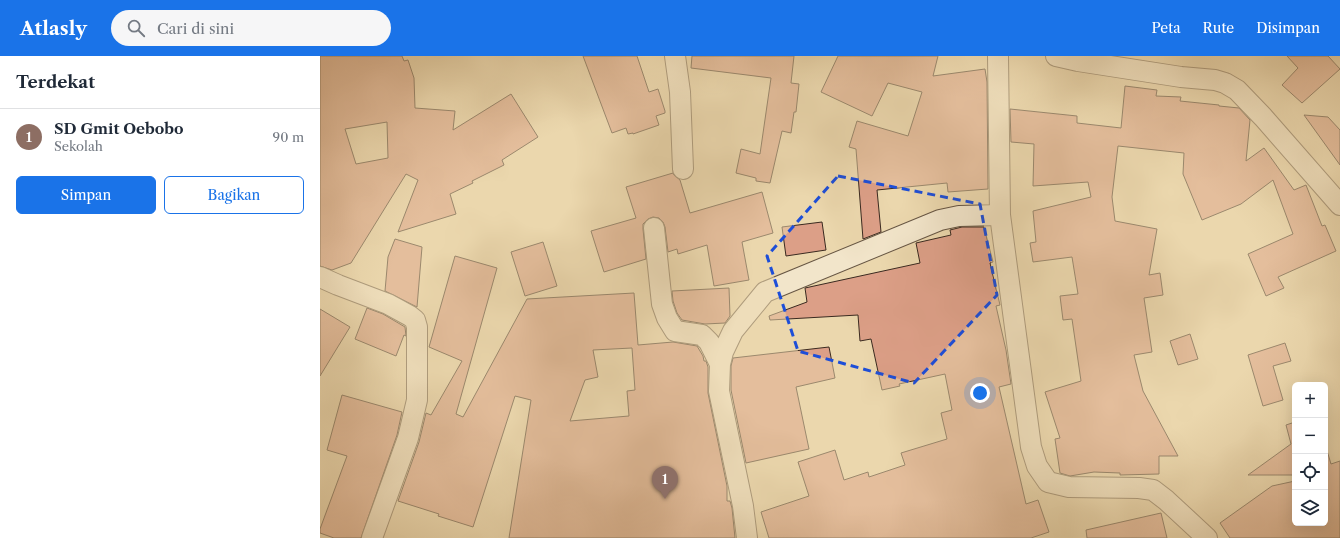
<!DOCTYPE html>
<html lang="id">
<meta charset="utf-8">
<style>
body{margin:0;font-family:"Libre Caslon Text",serif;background:#f6f6f7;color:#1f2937}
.controls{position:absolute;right:12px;bottom:12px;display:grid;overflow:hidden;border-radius:6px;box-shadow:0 4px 16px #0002}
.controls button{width:36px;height:36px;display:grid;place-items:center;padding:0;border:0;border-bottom:1px solid #e0e1e3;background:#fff;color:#1f2937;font:20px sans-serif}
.you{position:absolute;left:660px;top:337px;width:14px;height:14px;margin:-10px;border:3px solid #fff;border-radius:50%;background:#1a73e8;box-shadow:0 0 0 6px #1a73e833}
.badge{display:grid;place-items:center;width:26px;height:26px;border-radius:50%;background:#1a73e8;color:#fff;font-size:13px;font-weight:700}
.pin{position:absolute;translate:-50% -33px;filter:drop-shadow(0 1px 2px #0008)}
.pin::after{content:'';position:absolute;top:21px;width:14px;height:12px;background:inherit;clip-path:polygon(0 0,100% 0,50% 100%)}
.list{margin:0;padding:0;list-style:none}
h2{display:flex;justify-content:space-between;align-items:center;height:52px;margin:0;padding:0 16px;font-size:17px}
h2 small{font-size:13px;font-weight:400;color:#747a83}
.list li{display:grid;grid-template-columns:26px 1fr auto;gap:12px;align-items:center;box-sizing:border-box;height:56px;padding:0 16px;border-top:1px solid #e0e1e3}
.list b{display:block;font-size:15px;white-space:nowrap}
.list p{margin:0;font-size:13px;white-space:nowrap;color:#747a83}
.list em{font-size:13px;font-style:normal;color:#747a83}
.actions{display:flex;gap:8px;padding:12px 16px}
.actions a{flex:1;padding:9px 0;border:1px solid #1a73e8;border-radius:6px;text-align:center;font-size:14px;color:#1a73e8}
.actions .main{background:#1a73e8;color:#fff}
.icon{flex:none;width:22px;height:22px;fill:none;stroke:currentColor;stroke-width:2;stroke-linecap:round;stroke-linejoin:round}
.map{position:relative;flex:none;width:1020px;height:482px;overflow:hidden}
header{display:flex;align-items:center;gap:24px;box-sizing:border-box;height:56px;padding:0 20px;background:#1a73e8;color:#fff}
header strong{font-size:19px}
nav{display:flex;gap:22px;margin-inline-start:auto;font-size:14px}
.search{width:280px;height:36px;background:#f6f6f7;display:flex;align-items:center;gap:10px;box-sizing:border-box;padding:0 14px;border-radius:22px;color:#747a83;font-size:15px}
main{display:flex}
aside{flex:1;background:#fff}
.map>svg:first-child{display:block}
.building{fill:#dc9f87;stroke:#3a2a20;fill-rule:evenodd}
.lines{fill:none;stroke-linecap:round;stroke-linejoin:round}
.minor-casing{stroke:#665543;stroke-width:22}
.minor{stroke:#f2e5ca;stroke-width:20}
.marked{fill:none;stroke:#1d4ed8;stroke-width:3;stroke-dasharray:8 5;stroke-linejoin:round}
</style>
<header>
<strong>Atlasly</strong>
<div class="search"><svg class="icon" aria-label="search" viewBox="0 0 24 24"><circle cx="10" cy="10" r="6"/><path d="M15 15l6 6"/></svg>Cari di sini</div>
<nav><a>Peta</a><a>Rute</a><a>Disimpan</a></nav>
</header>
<main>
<aside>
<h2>Terdekat<small></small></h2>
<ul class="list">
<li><span class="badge" style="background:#8d6e63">1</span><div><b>SD Gmit Oebobo</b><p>Sekolah</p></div><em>90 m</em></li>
</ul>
<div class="actions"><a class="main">Simpan</a><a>Bagikan</a></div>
</aside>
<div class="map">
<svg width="1020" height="482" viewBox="0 0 1020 482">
<rect width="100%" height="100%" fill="#ebd7ad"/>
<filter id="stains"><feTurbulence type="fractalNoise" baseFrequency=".005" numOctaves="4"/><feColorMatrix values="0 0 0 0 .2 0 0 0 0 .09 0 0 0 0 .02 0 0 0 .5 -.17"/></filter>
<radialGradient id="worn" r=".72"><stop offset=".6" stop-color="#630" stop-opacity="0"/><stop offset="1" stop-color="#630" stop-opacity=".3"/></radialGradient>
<!-- building -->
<path class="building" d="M0,0H82L84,5L88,4L94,22L95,52L135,55L133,74L191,38L218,81L182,104L184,109L152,125L153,127L130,138L136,158L78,176L98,124L86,118L31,207L12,214L0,210ZM67,66L68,102L36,108L25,73Z
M263,0H317L329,36L338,33L345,55V57L336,60L339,69L313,78V77L308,78L306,72L292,77Z
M372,0H474L471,27L479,28L476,56H474L471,77L462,75L450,127L436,125V122L416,117L421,93L440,98L451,22L371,12Z
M518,0H618L613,20L665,13L667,26L668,133L628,136L627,127L557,134L561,176L543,183L536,93L529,91L537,65L588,80L602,36L568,27L552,60L501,36Z
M967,0H1008L1020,13L982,47L962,29L978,12Z
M805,30L837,34L836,40L861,41L860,45L899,49V50L919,52L930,64L926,105L944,92L974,134L986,129L1002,170L1005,169L1016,195L958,221L964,232L946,240L928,198L973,178L953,124L921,148L882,164L863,118L864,97L798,90L792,141L795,165L837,173L829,219L840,217L843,239L824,242L832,296L814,299L823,335L858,400H839V418L800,419V417L774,416L750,420L740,417L735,383L740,382L725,336L761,325L752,263L743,264L740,240L758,238L752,201L713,206L710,187L716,186L713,155L771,141L768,126L713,130L714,88L691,86L690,53L757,60V67L801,72Z
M984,59L1008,61L1020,74V109Z
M353,117L354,119L360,124L370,157L442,136L453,177L422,186L429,224L394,230L387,189L358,198L357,193L348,196L345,171L343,166L339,162L333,161L328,163L323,168V173L326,203L284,216L271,175L316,162L306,131Z
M502,166L506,194L466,200L462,171Z
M642,171H664L673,206L670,207L680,249L676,250L686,294L691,328L679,331L706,448L718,444L729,476L711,482H449L441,456L489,440L478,406L515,394L524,424L548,416L549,421L585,409L581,397L627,383L621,357L632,354L625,318L579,328L580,330L562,334L551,283L540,285L538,259L450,264L449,260L487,246L485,232L600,207L596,187L631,179L630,174Z
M75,183L102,191L97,251L65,235L68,201Z
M223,186L237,230L205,240L191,196Z
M135,200L177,212L136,358L143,361L207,243L314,237L318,289L353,286L377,290L383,300L384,305H386L388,311V337L407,430V445H410L412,452L415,482H189L211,344L195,340L153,471L118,460L119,458L78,445L99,386L106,357L111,359L142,305L109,291ZM312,292L315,334L307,335L309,360L250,365L265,324L278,321L273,294Z
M409,232L410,260L405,267L385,268L362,264L357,257L353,245L352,235Z
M47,252L63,258L85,271L86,280L84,279L76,300L35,283Z
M0,253L30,271L0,320Z
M870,278L878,303L858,309L850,285Z
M965,287L971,305L953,310L963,344L943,350L928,299Z
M509,291L515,322L476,331L489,393L426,407L411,334V310L413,302Z
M22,339L82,356L77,379L41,482H14L0,477V473L27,400L7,394Z
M975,366V422V419H928L971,388L966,369Z
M1005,388L1011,408L1020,405V482H910L900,467L952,430L975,425V467H1005Z
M841,457L847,482H767L766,474Z"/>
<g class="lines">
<defs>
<path id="minor" d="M355,0L360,36L363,113
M678,0L680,159L711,391L717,410L728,426L749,431L819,432L833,434L846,444L887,482
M736,0L758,5L861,21L895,24L905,27L917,34L943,61L1020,149
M334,172L342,248L347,262L355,275L382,279L389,286L400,308
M0,221L18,229L68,248L90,260L95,264L97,271V344L88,382L52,482
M427,482L423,450L399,335L400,308L403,296L413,275L445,236L620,164L639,160L680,159"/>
</defs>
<!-- minor casing -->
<use href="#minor" class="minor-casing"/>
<!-- minor -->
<use href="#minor" class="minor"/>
</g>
<!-- marked area -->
<path d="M0 0H1020V482H0ZM518,120L660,148L677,239L594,327L478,295L447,200Z" fill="#ebd7ad" fill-opacity=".55" fill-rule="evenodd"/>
<path class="marked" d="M518,120L660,148L677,239L594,327L478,295L447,200Z"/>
<rect width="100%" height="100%" filter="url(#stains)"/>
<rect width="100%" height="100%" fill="url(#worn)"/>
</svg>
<div class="controls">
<button>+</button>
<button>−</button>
<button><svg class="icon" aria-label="locate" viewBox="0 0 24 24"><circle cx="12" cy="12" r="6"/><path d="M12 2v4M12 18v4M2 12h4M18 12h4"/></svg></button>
<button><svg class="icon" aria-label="layers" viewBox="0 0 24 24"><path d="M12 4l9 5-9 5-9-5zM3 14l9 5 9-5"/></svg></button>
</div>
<div class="you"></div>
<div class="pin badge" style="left:345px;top:443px;background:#8d6e63">1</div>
</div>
</main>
